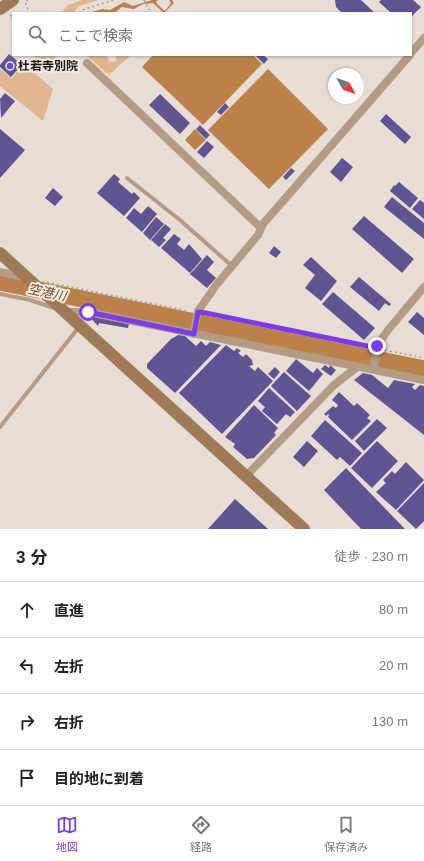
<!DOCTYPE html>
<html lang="ja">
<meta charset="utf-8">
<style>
body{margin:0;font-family:Arial,"Noto Sans JP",sans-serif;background:#f6f6f6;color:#202124}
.compass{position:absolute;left:328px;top:68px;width:36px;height:36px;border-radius:50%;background:#fff;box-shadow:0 1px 3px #0004;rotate:130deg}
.stop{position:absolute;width:12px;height:12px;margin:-9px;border:3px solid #7c3aed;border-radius:50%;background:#fff}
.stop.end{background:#7c3aed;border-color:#fff;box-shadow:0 1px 4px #0008}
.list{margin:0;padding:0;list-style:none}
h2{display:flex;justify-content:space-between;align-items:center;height:52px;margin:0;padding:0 16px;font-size:17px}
h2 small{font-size:13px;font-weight:400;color:#757577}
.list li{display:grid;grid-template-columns:26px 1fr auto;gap:12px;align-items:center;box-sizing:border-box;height:56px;padding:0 16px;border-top:1px solid #e0e0e0}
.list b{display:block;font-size:15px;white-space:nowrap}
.list em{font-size:13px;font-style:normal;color:#757577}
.icon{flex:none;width:22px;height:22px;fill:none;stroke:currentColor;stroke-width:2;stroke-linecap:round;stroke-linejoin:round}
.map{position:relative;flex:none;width:424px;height:529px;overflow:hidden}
.search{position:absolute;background:#fff;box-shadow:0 1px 3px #0004;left:12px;right:12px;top:12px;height:44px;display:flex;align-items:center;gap:10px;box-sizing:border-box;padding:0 14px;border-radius:0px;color:#757577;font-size:15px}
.sheet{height:276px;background:#fff}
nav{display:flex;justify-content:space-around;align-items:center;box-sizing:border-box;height:56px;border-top:1px solid #e0e0e0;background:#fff;font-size:11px;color:#757577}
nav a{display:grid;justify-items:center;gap:2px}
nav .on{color:#7c3aed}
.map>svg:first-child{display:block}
.green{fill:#dfb68e}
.water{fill:#ba8248}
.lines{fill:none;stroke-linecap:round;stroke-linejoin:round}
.river{stroke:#ba8248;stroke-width:17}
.building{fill:#615494}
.path{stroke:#a9a19a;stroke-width:1.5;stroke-dasharray:2 3;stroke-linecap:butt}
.lane{stroke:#b59b83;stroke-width:4}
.street{stroke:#b59b83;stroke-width:8}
.secondary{stroke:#9f7a55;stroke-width:12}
.route{stroke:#7c3aed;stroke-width:5}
.poi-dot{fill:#6d4bc4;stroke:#f4eae2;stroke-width:1.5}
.labels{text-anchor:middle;stroke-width:4;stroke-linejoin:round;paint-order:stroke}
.poi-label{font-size:12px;font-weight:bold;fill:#191613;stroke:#f4eae2;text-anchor:start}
.water-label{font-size:13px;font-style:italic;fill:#6d461a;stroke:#f4eae2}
</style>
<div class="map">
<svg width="424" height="529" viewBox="0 0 424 529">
<rect width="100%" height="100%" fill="#e7ddd5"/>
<!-- green -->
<path class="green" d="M82,0H99L79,6L73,13H61L68,5Z
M32,55H57L50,68L48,69Z
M86,55H107L109,62L116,61V55H131L109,75Z
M24,64L53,89L43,121L0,86V69L12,78Z"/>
<!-- water -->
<path class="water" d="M152,0H159L156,1L157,4L165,11L171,3L169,0H172L174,3L164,13L153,3L143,4L134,9L122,7L114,13H89L102,9L110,10L124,2L133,6Z
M153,55H253L262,64L203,125L142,67Z
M268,69L328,129L269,189L208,130Z
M195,129L206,140L195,150L185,140Z"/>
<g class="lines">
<!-- river -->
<path class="river" d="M0,282L424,369"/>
</g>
<!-- building -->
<path class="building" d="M335,0H361L375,13L341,12L336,7Z
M381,0H413L421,7L411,17V13H391L379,2Z
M9,54L22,65L11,77L0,67V65Z
M255,55H263L268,59L264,64Z
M5,93L15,101L1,118L0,99Z
M160,94L190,123L180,134L149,105Z
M225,103L229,107L221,115L217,112Z
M386,114L411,137L405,144L380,121Z
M200,125L210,135L206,139L196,129Z
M0,129L25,150L0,178Z
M207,141L214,147L204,158L197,152Z
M342,158L353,167L341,182L330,172Z
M291,168L295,171L286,180L283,177Z
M114,174L120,179L118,182L132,194L134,192L140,198L124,216L97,193Z
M399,182L418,198L410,208L390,191L394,185L395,186Z
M53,188L63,197L55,206L45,198Z
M392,197L424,223V239L384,207Z
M420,200L424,203V219L412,209Z
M148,206L157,214L142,232L126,218L134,208L141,214Z
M364,216L414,259L402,273L352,229Z
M156,217L164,224L150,240L143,233Z
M165,224L171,229L163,238L166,240L159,247L151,240Z
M174,234L181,239L177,244L184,250L189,244L202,259L190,273L161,248Z
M274,246L281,252L276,258L269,253Z
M207,255L214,262L207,270L216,278L207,288L190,274Z
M311,257L337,281L321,301L305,288L315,275L303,265Z
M359,277L391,304L389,306L385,303L379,311L350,287Z
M333,292L375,328L364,340L322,304Z
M417,312L424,318V335L408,322Z
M89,316L129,324L128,328L99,323L98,326Z
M178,335L185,336L196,346L201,341L206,346L210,342L221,345L175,393L147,368V364L171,339Z
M226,345L234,351L237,348L241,351L238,353L243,357L246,354L252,360L253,365L249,366L255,371L258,367L273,381L222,434L179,393Z
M296,359L313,373L317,368L323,374L309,391L286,371Z
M325,365L329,368L330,365L336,370L331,376L321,369Z
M275,367L280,372L274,379L268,374Z
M284,372L311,396L297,411L271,386Z
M363,373L372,375L388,388L394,380L415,384L412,387L415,390L420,385L424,386V435L354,380Z
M269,388L295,412L290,417L286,414L277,424L262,411L265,407L258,401Z
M339,392L354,406L357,403L370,415L367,418L371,421L352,440L328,417L329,415L328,414L326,416L324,414L333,406L336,408L338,405L332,400Z
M254,405L278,428L274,433L276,435L254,458L247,459L233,447L235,444L225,437Z
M377,419L387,428L364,451L355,441Z
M325,420L362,453L350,466L340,457L337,460L311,436Z
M307,441L318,451L304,467L293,457Z
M377,441L398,461L372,488L351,468Z
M406,462L424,480L396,510L376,492L386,483L383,480L392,471L395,474Z
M346,468L405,529H361L324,490Z
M424,483V521L416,529L397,511Z
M235,499L268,529H208Z"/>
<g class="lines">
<!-- path -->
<path class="path" d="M28,0L25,1L29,13
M144,0L151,13
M79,13L82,10L114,0
M145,13L149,9
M10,15L13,18
M47,282L189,311
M206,313L369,347
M385,350L424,358"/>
<!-- lane -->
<path class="lane" d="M127,178L180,220L232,266
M0,294L30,300L54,308
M0,427L79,327"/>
<!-- street -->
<path class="street" d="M411,53L424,38
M87,63L261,228
M0,272L24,277
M66,312H88L424,380
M193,334L198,311L217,284L258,235L263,224L410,55
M374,369L377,346L388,330L424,287
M246,476L334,385L357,367"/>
<!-- secondary -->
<path class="secondary" d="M0,9L13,0
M0,253L304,529"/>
</g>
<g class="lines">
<!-- route -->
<path class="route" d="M88,312L194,334L198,312L206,313L377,348V346"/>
</g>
<!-- markers -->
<circle class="poi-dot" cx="10" cy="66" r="4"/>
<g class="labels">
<!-- poi labels -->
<g class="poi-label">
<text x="18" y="70">杜若寺別院</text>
</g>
<!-- water labels -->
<g class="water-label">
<text transform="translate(47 292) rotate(12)" y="5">空港川</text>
</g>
</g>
</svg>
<svg class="compass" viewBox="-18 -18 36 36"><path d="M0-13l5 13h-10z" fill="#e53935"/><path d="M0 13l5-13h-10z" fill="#757577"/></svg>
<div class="stop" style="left:88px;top:312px"></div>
<div class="stop end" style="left:377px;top:346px"></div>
<div class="search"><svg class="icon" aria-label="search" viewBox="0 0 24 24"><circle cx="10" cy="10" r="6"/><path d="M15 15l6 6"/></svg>ここで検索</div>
</div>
<section class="sheet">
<h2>3 分<small>徒歩 · 230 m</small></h2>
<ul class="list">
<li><svg class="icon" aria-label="ahead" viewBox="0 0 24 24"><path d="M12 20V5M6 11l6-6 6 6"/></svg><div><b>直進</b></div><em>80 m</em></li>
<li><svg class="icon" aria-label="left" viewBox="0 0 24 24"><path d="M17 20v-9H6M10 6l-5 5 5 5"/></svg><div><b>左折</b></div><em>20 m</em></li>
<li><svg class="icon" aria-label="right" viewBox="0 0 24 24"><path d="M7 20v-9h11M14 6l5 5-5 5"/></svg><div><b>右折</b></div><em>130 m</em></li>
<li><svg class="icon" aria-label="arrive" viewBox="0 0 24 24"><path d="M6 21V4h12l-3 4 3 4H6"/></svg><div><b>目的地に到着</b></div></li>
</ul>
</section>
<nav>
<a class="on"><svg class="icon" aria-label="map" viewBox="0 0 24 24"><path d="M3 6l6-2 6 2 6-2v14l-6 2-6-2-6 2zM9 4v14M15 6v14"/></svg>地図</a>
<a><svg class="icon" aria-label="directions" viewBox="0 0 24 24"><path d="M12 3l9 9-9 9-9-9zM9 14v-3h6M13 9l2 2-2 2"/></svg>経路</a>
<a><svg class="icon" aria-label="saved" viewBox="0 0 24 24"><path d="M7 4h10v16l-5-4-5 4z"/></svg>保存済み</a>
</nav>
